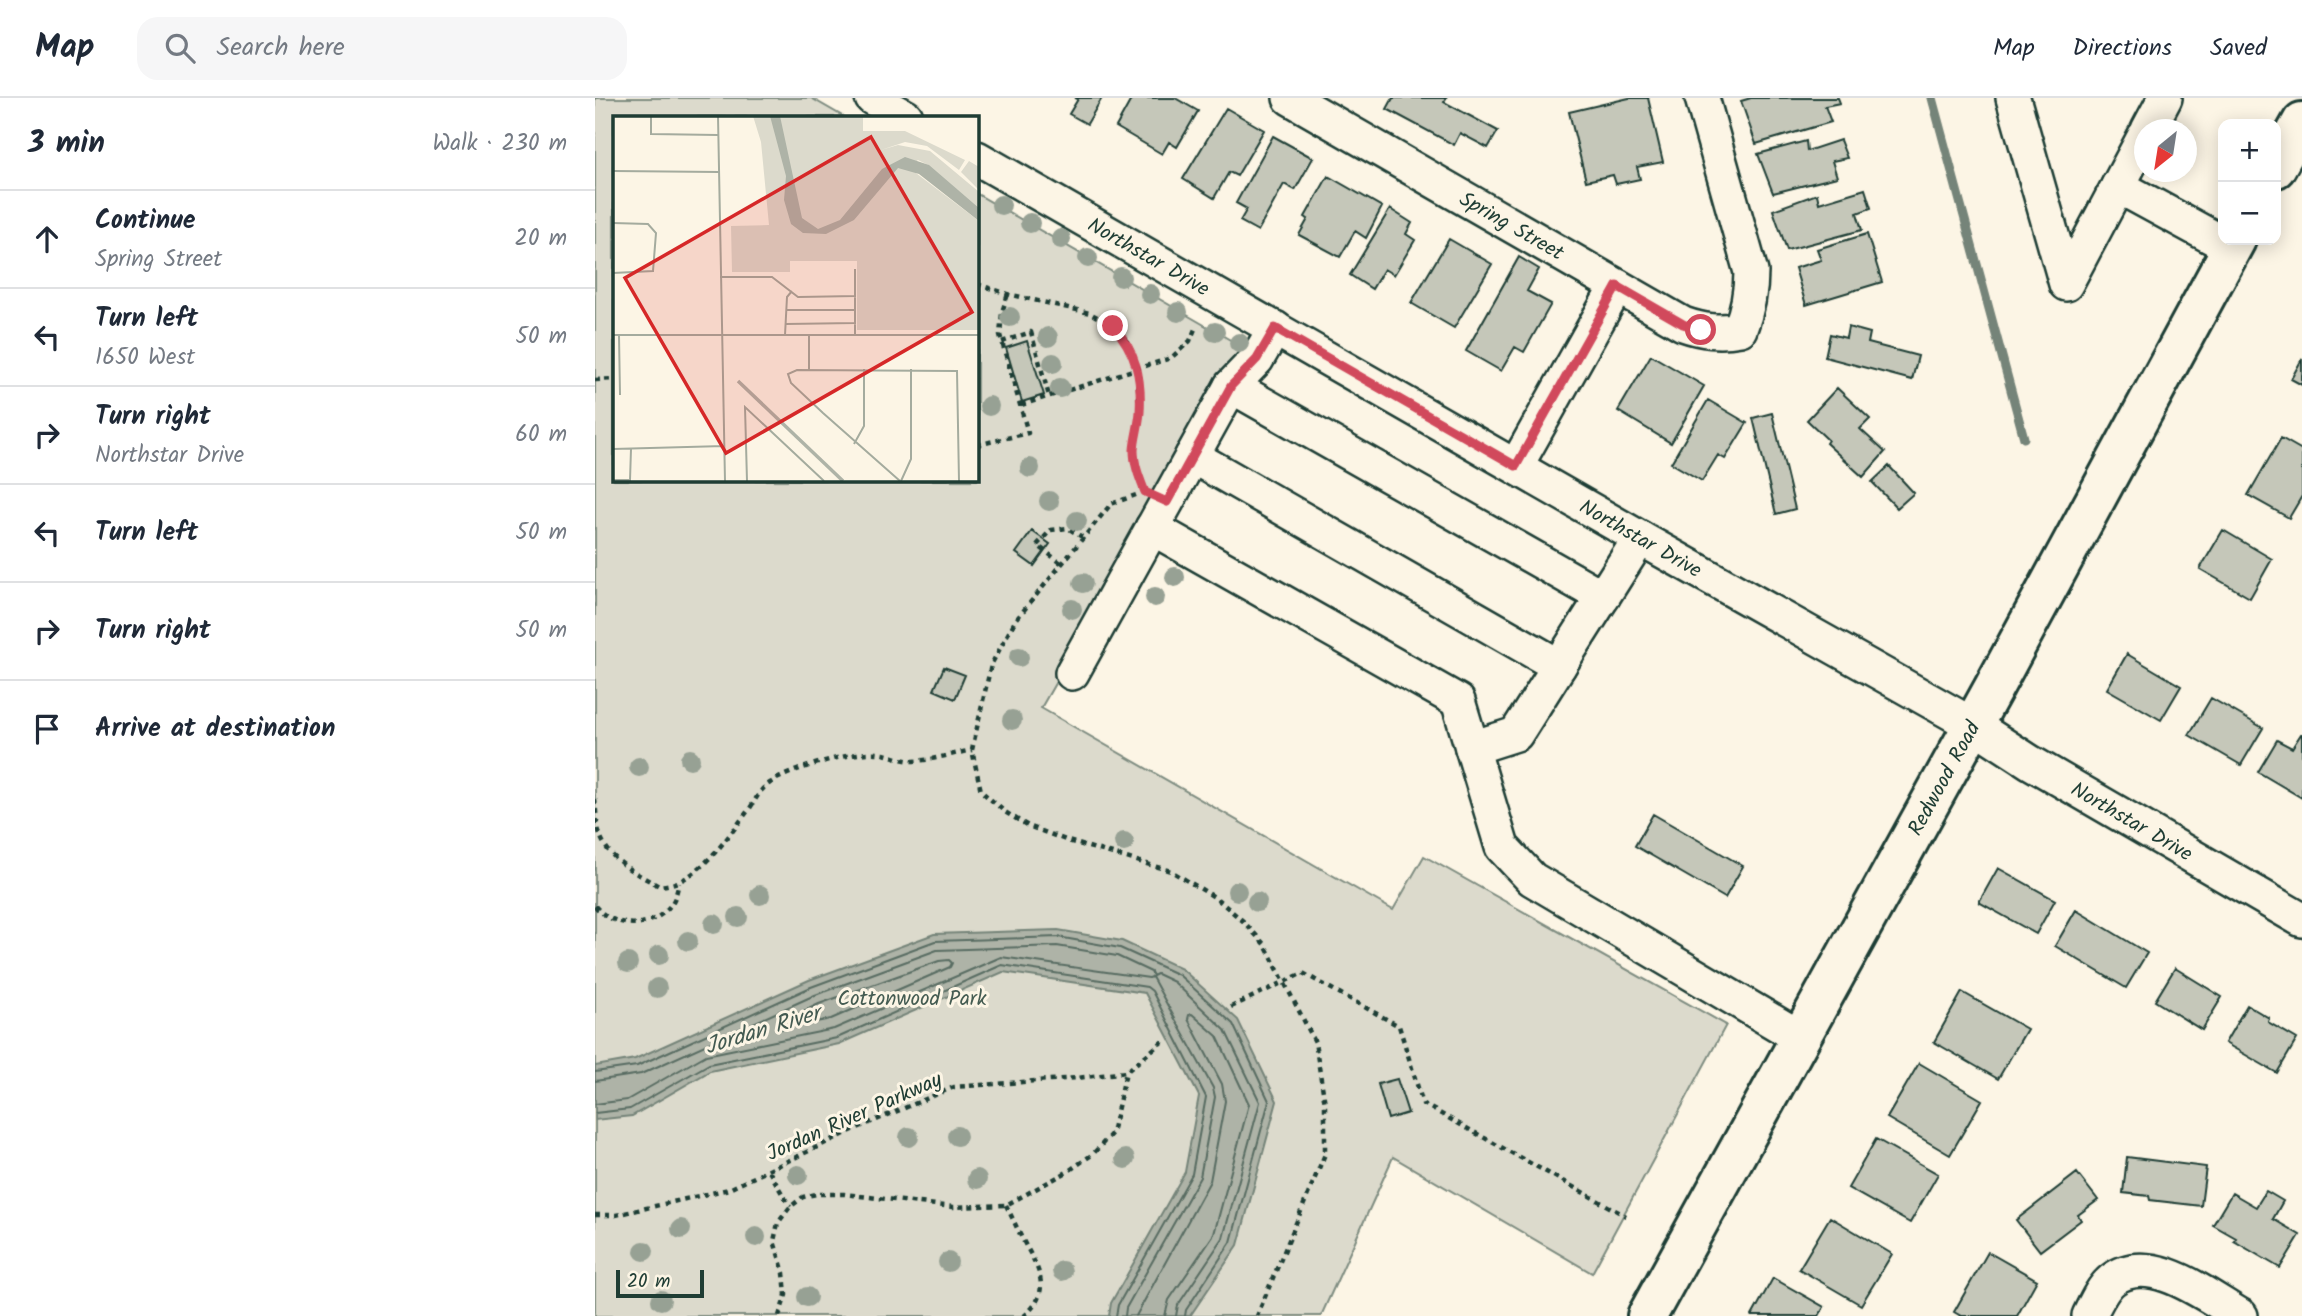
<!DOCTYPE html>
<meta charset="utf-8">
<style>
body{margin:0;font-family:Kalam,sans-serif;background:#f6f6f7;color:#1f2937}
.controls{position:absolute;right:21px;top:21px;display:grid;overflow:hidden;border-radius:14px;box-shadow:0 4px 18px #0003}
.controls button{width:63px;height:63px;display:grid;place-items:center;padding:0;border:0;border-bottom:2px solid #e0e1e3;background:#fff;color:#1f2937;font:35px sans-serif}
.compass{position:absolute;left:1539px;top:21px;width:63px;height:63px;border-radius:50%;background:#fff;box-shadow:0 4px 18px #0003;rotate:210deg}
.scale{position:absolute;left:21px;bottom:18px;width:88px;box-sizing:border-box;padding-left:7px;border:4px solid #1f3d34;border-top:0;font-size:19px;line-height:24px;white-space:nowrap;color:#1f3d34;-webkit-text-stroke:5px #fcf5e5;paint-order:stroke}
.stop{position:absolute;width:21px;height:21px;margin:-16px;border:5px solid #d1495b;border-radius:50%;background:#fff}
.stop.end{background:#d1495b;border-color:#fff;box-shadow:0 2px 7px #0008}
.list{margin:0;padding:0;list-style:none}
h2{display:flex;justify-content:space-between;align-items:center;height:91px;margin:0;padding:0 28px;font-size:30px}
h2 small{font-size:23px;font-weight:400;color:#747a83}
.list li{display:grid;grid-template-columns:46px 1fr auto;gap:21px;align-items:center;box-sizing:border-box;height:98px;padding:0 28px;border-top:2px solid #e0e1e3}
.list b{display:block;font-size:26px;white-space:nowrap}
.list p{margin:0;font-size:23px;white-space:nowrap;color:#747a83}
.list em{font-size:23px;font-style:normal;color:#747a83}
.icon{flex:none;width:38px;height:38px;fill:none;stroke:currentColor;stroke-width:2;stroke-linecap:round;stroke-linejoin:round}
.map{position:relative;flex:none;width:1707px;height:1218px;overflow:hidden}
header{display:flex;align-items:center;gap:42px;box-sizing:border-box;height:98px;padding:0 35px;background:#fff;border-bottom:2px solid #e0e1e3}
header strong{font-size:33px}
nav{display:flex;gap:38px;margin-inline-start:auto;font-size:24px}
.search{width:490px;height:63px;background:#f6f6f7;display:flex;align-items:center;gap:18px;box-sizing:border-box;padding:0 24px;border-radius:21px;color:#747a83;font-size:26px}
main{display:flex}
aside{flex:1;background:#fff}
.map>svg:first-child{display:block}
.green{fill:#dcdacc;stroke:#7e8c80;stroke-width:2}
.water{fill:#aeb3a7;stroke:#758479;stroke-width:2}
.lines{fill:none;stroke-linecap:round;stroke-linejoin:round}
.shore{stroke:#586c62;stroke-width:2}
.stream{stroke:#758479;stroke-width:9}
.building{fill:#c5c7b9;stroke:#1f3d34;stroke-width:2}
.minor-casing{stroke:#1f3d34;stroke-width:38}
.major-casing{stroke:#1f3d34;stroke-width:44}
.path{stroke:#1f3d34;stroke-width:4.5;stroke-dasharray:5 5;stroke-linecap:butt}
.minor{stroke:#fcf5e5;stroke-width:33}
.major{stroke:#fcf5e5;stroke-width:38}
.tree{fill:#97a194}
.route{stroke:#d1495b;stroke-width:9}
.labels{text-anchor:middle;stroke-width:6;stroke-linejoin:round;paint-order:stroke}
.street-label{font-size:21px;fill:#1f3d34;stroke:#fcf5e5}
.park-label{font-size:21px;fill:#455c52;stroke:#fcf5e5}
.water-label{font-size:23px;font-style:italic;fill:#435a51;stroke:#fcf5e5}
.inset-river{fill:none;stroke:#aeb3a7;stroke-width:3.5}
.inset-road{fill:none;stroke:#a4ab9e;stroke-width:2}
.view{fill:#d62828;fill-opacity:0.15;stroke:#d62828;stroke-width:3.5}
.inset-edge{fill:none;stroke:#1f3d34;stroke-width:3.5}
</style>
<header>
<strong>Map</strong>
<div class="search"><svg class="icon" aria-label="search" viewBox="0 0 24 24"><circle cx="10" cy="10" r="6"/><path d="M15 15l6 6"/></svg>Search here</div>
<nav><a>Map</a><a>Directions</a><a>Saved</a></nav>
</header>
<main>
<aside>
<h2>3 min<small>Walk · 230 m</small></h2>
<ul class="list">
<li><svg class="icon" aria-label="ahead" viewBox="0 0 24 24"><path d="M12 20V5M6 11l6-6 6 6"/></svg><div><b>Continue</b><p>Spring Street</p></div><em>20 m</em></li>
<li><svg class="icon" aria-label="left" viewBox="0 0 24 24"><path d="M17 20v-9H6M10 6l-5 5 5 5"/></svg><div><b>Turn left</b><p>1650 West</p></div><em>50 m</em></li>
<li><svg class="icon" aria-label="right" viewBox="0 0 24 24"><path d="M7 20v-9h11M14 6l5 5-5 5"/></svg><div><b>Turn right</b><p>Northstar Drive</p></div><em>60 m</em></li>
<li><svg class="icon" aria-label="left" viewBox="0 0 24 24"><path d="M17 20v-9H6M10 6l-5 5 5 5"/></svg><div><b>Turn left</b></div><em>50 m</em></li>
<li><svg class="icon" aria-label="right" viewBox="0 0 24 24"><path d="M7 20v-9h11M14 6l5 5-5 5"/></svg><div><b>Turn right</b></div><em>50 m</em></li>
<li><svg class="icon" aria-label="arrive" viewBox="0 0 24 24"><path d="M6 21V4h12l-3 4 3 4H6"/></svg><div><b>Arrive at destination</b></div></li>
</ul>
</aside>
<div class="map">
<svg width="1707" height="1218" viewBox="0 0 1707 1218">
<rect width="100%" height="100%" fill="#fcf5e5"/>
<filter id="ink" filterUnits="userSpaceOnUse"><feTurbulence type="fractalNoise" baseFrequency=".0143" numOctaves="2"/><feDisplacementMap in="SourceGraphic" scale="14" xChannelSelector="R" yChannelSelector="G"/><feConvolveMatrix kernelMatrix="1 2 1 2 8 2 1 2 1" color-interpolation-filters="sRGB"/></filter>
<g filter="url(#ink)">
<!-- green -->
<path class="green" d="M0,0H216L249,19H19V382H382V96L651,251L446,610L798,812L829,758L1131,927L997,1175L798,1059L726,1218H0Z"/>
<!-- water -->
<path class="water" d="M463,832L527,843L587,871L643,922L682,1003L643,1147L595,1218H514L516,1205L590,1074L604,998L550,895L408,874L244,946L115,973L37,1018L0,1022V968L40,961L214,882L339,836Z"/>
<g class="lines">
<!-- shore -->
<path class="shore" d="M354,862L357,865L355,869L236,921L186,931L183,929L184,925L224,906L344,863Z
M0,974L42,968L216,889L340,843L463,839L525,850L584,877L638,926L674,1003L636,1144L591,1212L590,1218
M0,983L46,976L220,897L342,852L462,848L522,858L556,874L558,878L562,876L579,884L630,932L665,1004L628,1140L583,1207L581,1218
M0,1006L32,1002L111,957L239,931L406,859L554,880L557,879L618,990L620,999L605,1079L531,1210L530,1218
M0,1015L35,1011L114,966L242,940L407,867L552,889L557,893L611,999L597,1076L523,1207L521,1218
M541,1218L615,1083L630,1003L627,986L593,921L594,917L597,916L622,938L654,1006L619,1136L574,1202L570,1218"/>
<!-- stream -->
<path class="stream" d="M1337,0L1429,340"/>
</g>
<!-- building -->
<path class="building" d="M480,0H507L492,26L474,16L483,1Z
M537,0H580L603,13L582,49L574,44L567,56L521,29Z
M798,0H851L849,4L903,33L893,50L865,35L859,47L792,11Z
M1034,0H1053L1068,64L1042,69L1045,81L1021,86L1018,77L991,83L974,14Z
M1156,0H1243L1245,5L1230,8L1236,24L1161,46L1146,3Z
M631,10L669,32L642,78L634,74L619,100L588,81Z
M678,38L718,60L700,92L689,86L663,133L645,123L652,111L641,105Z
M1245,42L1252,60L1237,63L1242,79L1178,95L1163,56L1211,43L1212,53Z
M733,78L787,109L771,140L760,133L745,159L704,137L713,121L710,119Z
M1270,91L1276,110L1262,115L1267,132L1192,152L1178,112L1222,96L1224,105Z
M795,111L817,125L811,136L820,142L799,177L789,171L777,191L755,177Z
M1272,136L1287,184L1211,207L1200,170L1226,162L1222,151Z
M854,141L897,166L859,230L816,205Z
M924,159L944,171L932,193L956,206L929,254L920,249L906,273L871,253Z
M1253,229L1275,235L1273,245L1323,258L1317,282L1230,259L1235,236L1251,240Z
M432,243L449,297L427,304L411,250Z
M1056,257L1109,288L1076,345L1023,313Z
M1707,261V287L1696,281Z
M1242,290L1275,321L1265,331L1290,354L1268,379L1231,345L1233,342L1212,322Z
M1113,302L1152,325L1130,361L1123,357L1107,383L1076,365Z
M1177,315L1200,411L1181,416L1158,320Z
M1686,340L1707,352V398L1694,420L1653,397Z
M1294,368L1319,395L1302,410L1277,384Z
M1628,432L1677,461L1655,500L1605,471Z
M437,433L455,446L439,468L421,455Z
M1532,556L1586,588L1566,622L1512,591Z
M349,569L370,577L360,601L339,592Z
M1616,600L1668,630L1646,667L1594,637Z
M1706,636H1707V700L1663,674L1682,642L1697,650Z
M1058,716L1148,768L1130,800L1040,748Z
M1403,770L1460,802L1441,836L1384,804Z
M1481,812L1552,855L1531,890L1460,848Z
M1580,870L1627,899L1607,932L1560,903Z
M1367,894L1432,931L1403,981L1339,944Z
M1652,907L1674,920L1673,924L1702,941L1682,975L1630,945Z
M1324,965L1387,1002L1355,1057L1292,1020Z
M802,981L813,1015L793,1021L783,986Z
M1281,1041L1343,1076L1315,1125L1253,1090Z
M1532,1059L1611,1069L1606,1108L1555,1102L1554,1098L1528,1095Z
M1482,1075L1503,1102L1483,1117L1486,1122L1445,1153L1421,1122Z
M1671,1093L1688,1103L1678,1121L1705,1137L1685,1170L1639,1143L1641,1140L1618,1127L1637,1095L1661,1109Z
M1235,1119L1297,1156L1266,1207L1204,1171Z
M1393,1154L1442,1182L1422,1218H1366L1359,1214Z
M1178,1180L1229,1209L1224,1218H1157Z"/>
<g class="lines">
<defs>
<g id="minor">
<path d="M277,0L311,19"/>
<path id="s1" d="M695,0L1088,226C1108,233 1124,235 1145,231C1153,211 1156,195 1156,174L1107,0"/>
<path d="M1418,0L1471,186L1549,39"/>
<path d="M1553,32L1570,0"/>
<path id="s2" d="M382,60L1045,440L1378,627L1435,664L1707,822"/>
<path d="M1523,88L1637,150"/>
<path d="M636,288L1008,499"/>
<path d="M597,358L964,568"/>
<path d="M921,368L1022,188"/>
<path d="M557,430L863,603L907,749L937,781L1206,940"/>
<path d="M477,575L636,288L662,261L680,230"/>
<path d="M877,650L921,636L1045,440"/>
<path d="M1494,1218C1500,1206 1507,1190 1517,1182C1555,1152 1613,1199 1646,1218"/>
</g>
<g id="major">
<path d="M1681,70L1707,24"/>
<path id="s3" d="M1052,1218L1399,589L1641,142"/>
</g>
</defs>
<!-- minor casing -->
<use href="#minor" class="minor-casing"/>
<!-- major casing -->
<use href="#major" class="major-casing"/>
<!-- path -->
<path class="path" d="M382,186L413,196L495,215L518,228L532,243L543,271L545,314L539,353L542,373L547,387
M407,244L436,234L454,298
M0,282L19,281
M426,307L576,260L595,243L600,231
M382,347L433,335L405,237L407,214L413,196
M541,397L516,406L420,523L396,567L377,652L386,693L410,714L433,728L473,743L576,773L621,800L648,823L670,847L720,944L730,1006V1056L662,1218
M466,465L442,447L456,432L473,430L487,439
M0,701C1,710 1,720 3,729C9,761 39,774 64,788C71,787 79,786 85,783C112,770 137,734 155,710C162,700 164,692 175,685C196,671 256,653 282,655C294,656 306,663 319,663C338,662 357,656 377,652
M0,808C20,832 59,832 77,805C81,799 82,792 84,785
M636,909L708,875L804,928L828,1006L1031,1118
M174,1073L195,1109
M411,1107C418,1121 424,1135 431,1148C446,1174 456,1195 429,1218
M0,1117H21L134,1091L260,1031L359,989L482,980L531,974L568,943
M184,1218L191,1197L189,1175L179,1143L183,1125L195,1109L208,1099L221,1096H249L358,1109L411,1107L472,1074L498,1056L517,1035L531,974"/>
<!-- minor -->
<use href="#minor" class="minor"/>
<!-- major -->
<use href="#major" class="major"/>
</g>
<!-- trees -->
<g class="tree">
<circle cx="406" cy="107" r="10"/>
<circle cx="435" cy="125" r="10"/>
<circle cx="466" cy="141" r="10"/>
<circle cx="493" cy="160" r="10"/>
<circle cx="526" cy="179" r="10"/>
<circle cx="555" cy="196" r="10"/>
<circle cx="583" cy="214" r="10"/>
<circle cx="415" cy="219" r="10"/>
<circle cx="620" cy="234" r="10"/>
<circle cx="453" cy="239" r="10"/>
<circle cx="644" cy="245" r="10"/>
<circle cx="458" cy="265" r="10"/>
<circle cx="465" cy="290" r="10"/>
<circle cx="394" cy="308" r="10"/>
<circle cx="435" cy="370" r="10"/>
<circle cx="454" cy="403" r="10"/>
<circle cx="482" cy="423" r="10"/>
<circle cx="580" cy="479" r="10"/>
<circle cx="488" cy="485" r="10"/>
<circle cx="560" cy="499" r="10"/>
<circle cx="477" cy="511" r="10"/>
<circle cx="424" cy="559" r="10"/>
<circle cx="417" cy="622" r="10"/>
<circle cx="95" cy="661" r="10"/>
<circle cx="44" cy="669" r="10"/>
<circle cx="529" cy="744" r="10"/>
<circle cx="642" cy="793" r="10"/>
<circle cx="165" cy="797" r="10"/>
<circle cx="662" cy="804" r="10"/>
<circle cx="143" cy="819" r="10"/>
<circle cx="119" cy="826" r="10"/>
<circle cx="93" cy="843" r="10"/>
<circle cx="64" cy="857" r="10"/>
<circle cx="33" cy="865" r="10"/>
<circle cx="62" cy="890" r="10"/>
<circle cx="362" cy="1038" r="10"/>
<circle cx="314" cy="1039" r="10"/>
<circle cx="530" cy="1061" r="10"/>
<circle cx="203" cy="1077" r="10"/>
<circle cx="382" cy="1081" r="10"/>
<circle cx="86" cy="1131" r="10"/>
<circle cx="161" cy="1139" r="10"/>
<circle cx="49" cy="1153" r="10"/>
<circle cx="353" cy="1164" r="10"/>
<circle cx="467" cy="1173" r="10"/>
<circle cx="212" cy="1199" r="10"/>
<circle cx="66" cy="1202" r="10"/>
</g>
</g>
<g class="lines" filter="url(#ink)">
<!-- route -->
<path class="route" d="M518,228C541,253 547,280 545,314C544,327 540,339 539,352C539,367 545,381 550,394L572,404L636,288L662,261L680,230L921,368L1022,188L1088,226L1106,232"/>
</g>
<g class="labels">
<!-- street labels -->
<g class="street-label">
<text dy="7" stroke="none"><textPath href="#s1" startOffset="256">Spring Street</textPath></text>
<text dy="7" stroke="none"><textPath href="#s2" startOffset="198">Northstar Drive</textPath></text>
<text dy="7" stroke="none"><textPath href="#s2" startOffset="765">Northstar Drive</textPath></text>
<text dy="7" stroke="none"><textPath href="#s3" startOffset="614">Redwood Road</textPath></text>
<text dy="7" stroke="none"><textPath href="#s2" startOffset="1332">Northstar Drive</textPath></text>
<text transform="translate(259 1018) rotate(-24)" y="7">Jordan River Parkway</text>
</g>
<!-- park labels -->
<g class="park-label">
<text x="317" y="907">Cottonwood Park</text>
</g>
<!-- water labels -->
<g class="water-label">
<text transform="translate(167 931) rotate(-17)" y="8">Jordan River</text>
</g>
</g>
<!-- overview -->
<g transform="translate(18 18)">
<rect width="366" height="366" fill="#fcf5e5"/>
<path d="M140,0H250V15H292L352,44L346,54L314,30L292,26L268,34L285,29L317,35L366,76V92L315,49L305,44L295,51L366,105V214H244V145H177V156H119L118,110L156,109L148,26ZM356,45L366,51V74L348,56Z" fill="#dcdacc"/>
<path d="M157,0H167L189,102L205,113L227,104L269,53L292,41L316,49L366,92V105L306,58L285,52L241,104L213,118L190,117L178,108L171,84L173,60Z" fill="#aeb3a7"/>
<path class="inset-river" d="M125,265L230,365"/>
<path class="inset-road" d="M38,0V18L105,19M105,0L112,365M0,55L106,56M0,107L35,108L43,117L40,155L0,157M107,161H159L185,181L243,180M173,194H243M172,208L243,207M0,219H366M6,219L7,279M172,219L174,181L179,175M196,219V254M242,219V153M241,328L251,310V253M0,333L111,330M0,364H17L18,333M134,365L132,291L211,365M287,365L210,297L178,267L175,258L184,254L344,255L346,365M288,365L298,343V253"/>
<path class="view" d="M258,21L359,196L113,337L12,162Z"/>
<rect width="366" height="366" class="inset-edge"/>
</g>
</svg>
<div class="controls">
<button>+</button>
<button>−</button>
</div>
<svg class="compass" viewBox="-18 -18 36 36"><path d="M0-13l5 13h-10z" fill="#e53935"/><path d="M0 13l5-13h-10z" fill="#747a83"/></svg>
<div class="scale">20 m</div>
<div class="stop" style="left:1106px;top:232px"></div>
<div class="stop end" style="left:518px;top:228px"></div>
</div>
</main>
